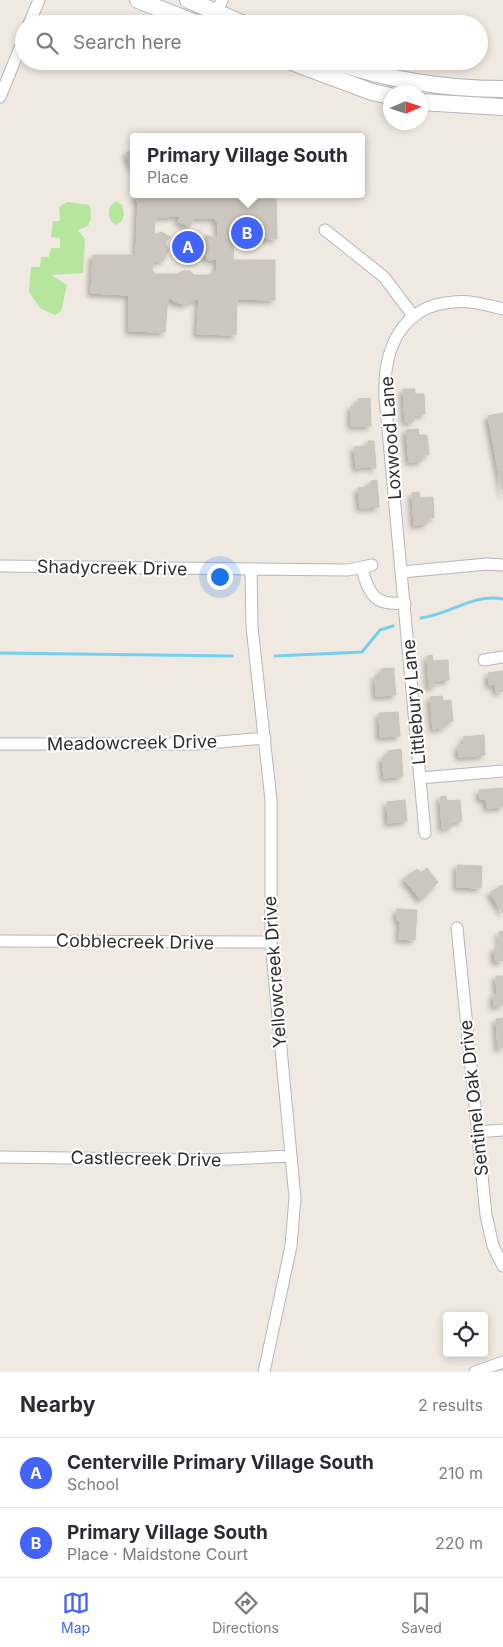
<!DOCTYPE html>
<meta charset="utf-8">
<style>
body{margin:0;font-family:Inter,sans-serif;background:#f2f2f3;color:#2b2b33}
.controls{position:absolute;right:15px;bottom:15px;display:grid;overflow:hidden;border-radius:5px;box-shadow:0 2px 8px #0003}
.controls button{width:45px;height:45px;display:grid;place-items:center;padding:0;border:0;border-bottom:1px solid #e1e1e2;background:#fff;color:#2b2b33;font:25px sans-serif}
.compass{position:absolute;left:383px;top:85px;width:45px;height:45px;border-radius:50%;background:#fff;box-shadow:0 2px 8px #0003;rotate:87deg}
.you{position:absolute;left:219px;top:576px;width:18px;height:18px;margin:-12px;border:4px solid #fff;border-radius:50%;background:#1a73e8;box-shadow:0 0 0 8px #1a73e833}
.badge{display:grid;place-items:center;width:32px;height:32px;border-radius:50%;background:#4264fb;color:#fff;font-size:16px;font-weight:700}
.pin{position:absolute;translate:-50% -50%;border:2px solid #fff;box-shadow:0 1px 5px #0006}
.popup{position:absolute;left:130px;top:133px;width:235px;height:65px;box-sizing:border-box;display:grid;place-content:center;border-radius:5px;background:#fff;filter:drop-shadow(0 1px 4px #0005);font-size:16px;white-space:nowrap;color:#7c7c81}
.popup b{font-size:19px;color:#2b2b33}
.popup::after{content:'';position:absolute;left:50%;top:100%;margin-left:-10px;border:10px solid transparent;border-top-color:#fff}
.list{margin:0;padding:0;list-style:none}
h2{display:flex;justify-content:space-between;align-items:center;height:65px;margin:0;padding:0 20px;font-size:21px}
h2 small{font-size:16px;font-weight:400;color:#7c7c81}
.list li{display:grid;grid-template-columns:32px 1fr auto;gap:15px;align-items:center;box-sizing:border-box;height:70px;padding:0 20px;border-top:1px solid #e1e1e2}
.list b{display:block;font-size:19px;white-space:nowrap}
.list p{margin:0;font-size:16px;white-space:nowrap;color:#7c7c81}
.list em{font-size:16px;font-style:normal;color:#7c7c81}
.icon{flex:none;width:28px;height:28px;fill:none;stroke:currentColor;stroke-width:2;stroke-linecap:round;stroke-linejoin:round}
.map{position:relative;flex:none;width:503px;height:1372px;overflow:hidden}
.search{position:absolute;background:#fff;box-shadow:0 2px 8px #0003;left:15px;right:15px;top:15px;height:55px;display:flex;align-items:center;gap:12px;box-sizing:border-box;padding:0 18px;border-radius:28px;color:#7c7c81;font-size:19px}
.sheet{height:205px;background:#fff}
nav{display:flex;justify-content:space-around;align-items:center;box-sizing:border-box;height:70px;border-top:1px solid #e1e1e2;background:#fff;font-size:14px;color:#7c7c81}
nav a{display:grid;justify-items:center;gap:2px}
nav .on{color:#4264fb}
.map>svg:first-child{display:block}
.green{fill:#b6e59e}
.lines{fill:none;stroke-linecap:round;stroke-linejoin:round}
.stream{stroke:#75cff0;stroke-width:3}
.building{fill:#cbc7bf;stroke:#cbc5ba;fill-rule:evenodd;filter:url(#shadow)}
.street-casing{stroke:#b4b7c1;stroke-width:13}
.secondary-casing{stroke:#b4b7c1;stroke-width:18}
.street{stroke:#fff;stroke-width:11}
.secondary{stroke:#fff;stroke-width:16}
.labels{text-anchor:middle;stroke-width:4;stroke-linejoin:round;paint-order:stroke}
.street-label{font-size:18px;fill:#2e2e2e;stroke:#fff}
</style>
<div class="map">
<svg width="503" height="1372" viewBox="0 0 503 1372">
<defs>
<filter id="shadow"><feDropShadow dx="-3.5" dy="3.5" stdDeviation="2.5" flood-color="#0004"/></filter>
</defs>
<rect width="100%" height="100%" fill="#efe9e1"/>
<!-- green -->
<path class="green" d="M116,201L122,205L124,214L122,221L116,225C108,220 108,215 110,206Z
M67,202L90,205L91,219L88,226L78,230L85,239L83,273L51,275L67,285L61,311L55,315L40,308L29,292L31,267H40L41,257H49L51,248H60V238L51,237L53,221H60L59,207Z"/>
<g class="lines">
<!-- stream -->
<path class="stream" d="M421,618C449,615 473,593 503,599
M0,653L232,656
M275,656L362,652L380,630L393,626"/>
</g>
<!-- building -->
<path class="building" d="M133,150V170L126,153Z
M140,194H235V199H276L277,239L234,237L233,260H275V300L237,299L236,335L197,334L199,298L184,304L175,302L168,297L165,332L129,331V295L91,293L93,255H136L138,203L135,197ZM181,216L178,222L190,226L194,218H214L218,224V239L206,235L202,244L203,252L208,260L217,259V271L210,275H194L190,271H183L177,274H155L152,270L153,262L164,260L169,250L165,242L171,237L161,232L154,235L155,219L159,217Z
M403,389H415V394H424L425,414L414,415V421L405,422Z
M370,398L371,426H351V406H358V399Z
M503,413V495L488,416Z
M418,429L419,435H427L429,455H422V461L409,462L406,430Z
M368,441H374L376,468L373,469V466L356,468L354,447L368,446Z
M377,480L379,507L360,508L358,488L371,486V481Z
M419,492L420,498L433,497L434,518H427V524L414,525L412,493Z
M432,655L433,661L448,660L449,680L434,681L435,687H429L427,656Z
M394,668V674H381V669Z
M503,671V691L496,692L495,684L489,685L488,673Z
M394,674L396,695L376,696L375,676Z
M442,696L443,701L451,700L453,721L445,722L446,727L433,729L430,697Z
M398,712L400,736L380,737L379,713Z
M484,735L485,755L459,757L458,745H464L463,737Z
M401,749L403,776L384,778L382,757H389L388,751Z
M503,788V807L487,808L486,799H480L479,790Z
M446,796L447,801L460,800L462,821L451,822L452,827L442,828L440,797Z
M405,800L407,821L388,823L387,802Z
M457,865L482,866L481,888L457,887Z
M427,868L438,882L421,900L404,879L417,869L421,873Z
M502,885L503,887V913L490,893Z
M397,909L417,910L415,940L399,939L400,920H397Z
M503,931V961H495L494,948H500L499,932Z
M496,976H503V1005L494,1006L493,995H497Z
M503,1018V1048H498L496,1019Z"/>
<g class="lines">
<defs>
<path id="street" d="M217,12L222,0
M29,24L39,0
M0,97L24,38
M325,230L384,277L414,317
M0,566L348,570L372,565
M362,569C369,596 376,606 405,603
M251,570L252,627L271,800V942L295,1198L291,1246L264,1372
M402,572L487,564L503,565
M484,660L503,657
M0,744H197L265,738
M420,778L503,771
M425,833L385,397C383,351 400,306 453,302C470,300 487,305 503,309
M457,928L486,1215L493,1246L503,1266
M0,941L271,942
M477,1132L503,1130
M0,1157L211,1160L291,1156
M475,1372L503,1362"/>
<path id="secondary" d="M138,0L198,24
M188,0L244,24
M289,61L372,92L390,96
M333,61C388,80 445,89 503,89
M420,102L503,107"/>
</defs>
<!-- street casing -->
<use href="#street" class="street-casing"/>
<!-- secondary casing -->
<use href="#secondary" class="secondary-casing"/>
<!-- street -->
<use href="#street" class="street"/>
<!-- secondary -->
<use href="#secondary" class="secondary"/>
</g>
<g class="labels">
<!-- street labels -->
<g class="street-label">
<text transform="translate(391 438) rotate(-94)" y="6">Loxwood Lane</text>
<text transform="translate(112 568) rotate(1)" y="6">Shadycreek Drive</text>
<text transform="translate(414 702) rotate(-95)" y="6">Littlebury Lane</text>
<text transform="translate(132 743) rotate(-1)" y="6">Meadowcreek Drive</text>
<text transform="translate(135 942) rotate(1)" y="6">Cobblecreek Drive</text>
<text transform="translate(275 972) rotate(-94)" y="6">Yellowcreek Drive</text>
<text transform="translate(474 1098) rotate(-96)" y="6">Sentinel Oak Drive</text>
<text transform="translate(146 1159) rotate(1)" y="6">Castlecreek Drive</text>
</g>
</g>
</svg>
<div class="controls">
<button><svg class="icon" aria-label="locate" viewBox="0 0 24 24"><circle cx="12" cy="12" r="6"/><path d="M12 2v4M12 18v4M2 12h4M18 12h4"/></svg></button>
</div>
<svg class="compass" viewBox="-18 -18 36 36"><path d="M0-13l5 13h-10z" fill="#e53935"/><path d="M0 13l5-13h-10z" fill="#7c7c81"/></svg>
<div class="you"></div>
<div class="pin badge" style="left:188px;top:247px">A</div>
<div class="pin badge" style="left:247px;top:233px">B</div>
<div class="popup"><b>Primary Village South</b>Place</div>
<div class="search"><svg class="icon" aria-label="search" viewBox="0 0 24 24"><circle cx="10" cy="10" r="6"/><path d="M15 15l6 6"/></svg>Search here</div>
</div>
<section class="sheet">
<h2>Nearby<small>2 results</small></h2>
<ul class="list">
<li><span class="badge">A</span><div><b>Centerville Primary Village South</b><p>School</p></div><em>210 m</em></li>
<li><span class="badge">B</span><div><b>Primary Village South</b><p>Place · Maidstone Court</p></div><em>220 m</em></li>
</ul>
</section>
<nav>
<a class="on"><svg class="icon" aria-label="map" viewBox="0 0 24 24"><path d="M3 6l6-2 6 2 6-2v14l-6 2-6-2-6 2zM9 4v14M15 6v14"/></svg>Map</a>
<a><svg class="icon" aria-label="directions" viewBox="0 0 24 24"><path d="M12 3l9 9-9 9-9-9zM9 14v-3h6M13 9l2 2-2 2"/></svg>Directions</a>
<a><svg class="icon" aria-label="saved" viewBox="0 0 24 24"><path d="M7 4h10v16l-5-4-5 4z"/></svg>Saved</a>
</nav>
